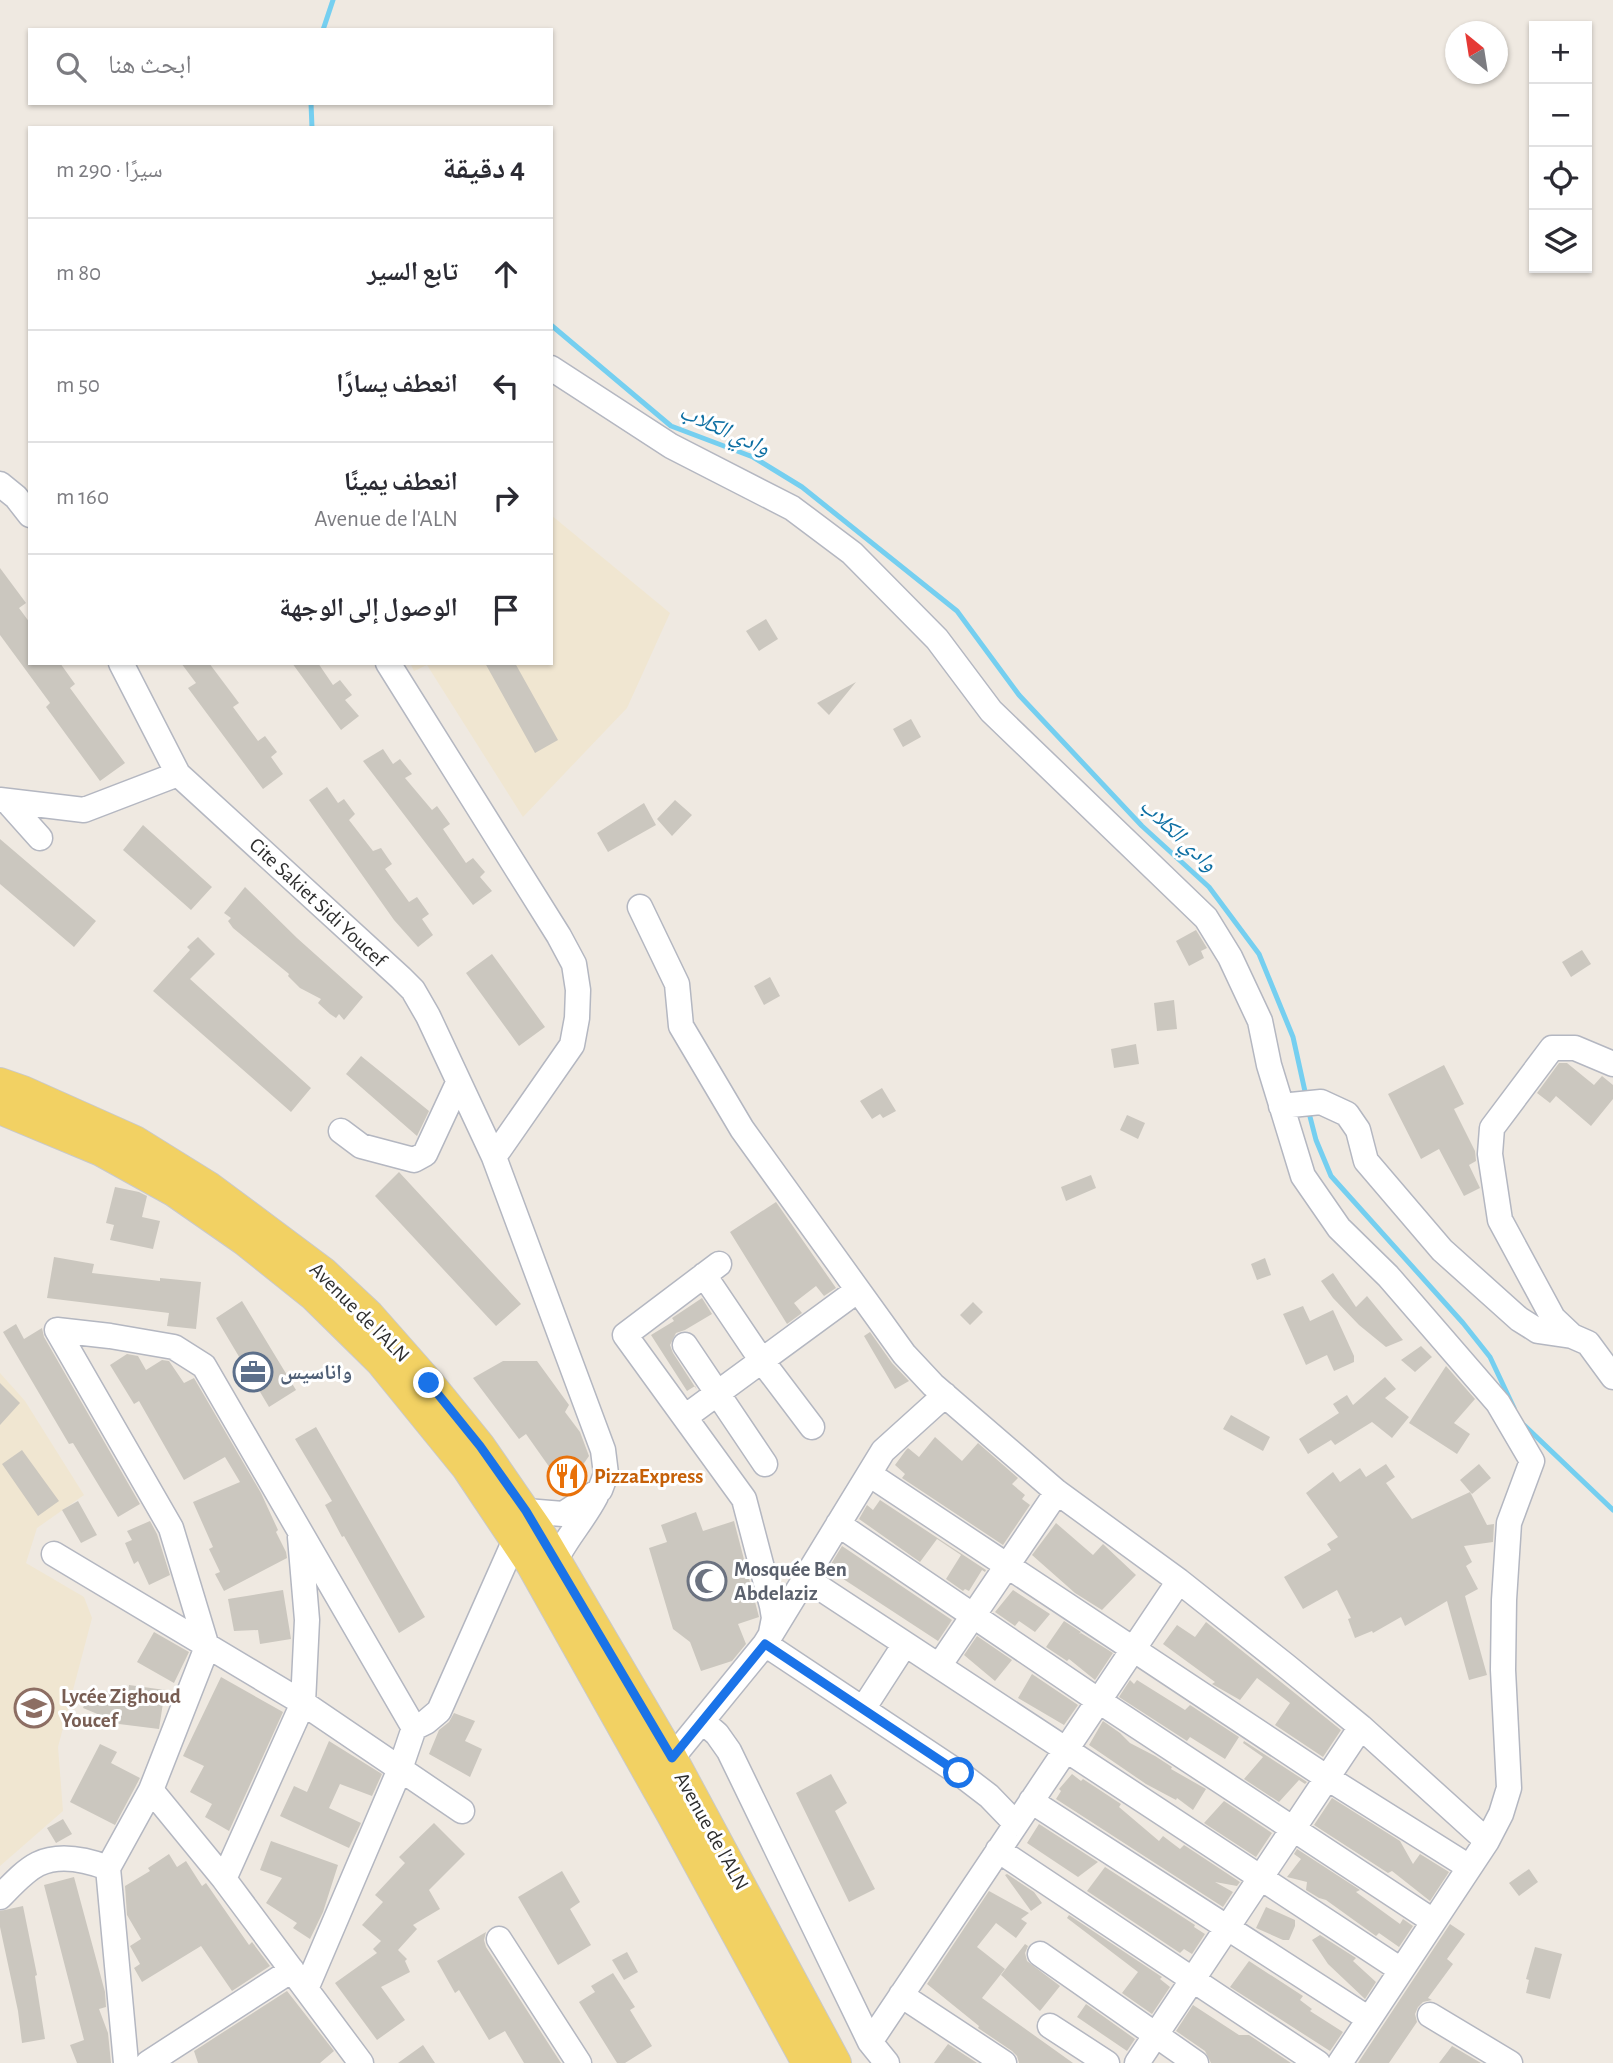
<!DOCTYPE html>
<html lang="ar">
<meta charset="utf-8">
<style>
body{margin:0;font-family:"Alegreya Sans","Noto Naskh Arabic",sans-serif;background:#f2f2f3;color:#2b2b33;direction:rtl}
.controls{position:absolute;right:21px;top:21px;display:grid;overflow:hidden;border-radius:0px;box-shadow:0 2px 5px #0004}
.controls button{width:63px;height:63px;display:grid;place-items:center;padding:0;border:0;border-bottom:2px solid #e1e1e2;background:#fff;color:#2b2b33;font:35px sans-serif}
.compass{position:absolute;left:1445px;top:21px;width:63px;height:63px;border-radius:50%;background:#fff;box-shadow:0 2px 5px #0004;rotate:330deg}
.stop{position:absolute;width:21px;height:21px;margin:-16px;border:5px solid #1a73e8;border-radius:50%;background:#fff}
.stop.end{background:#1a73e8;border-color:#fff;box-shadow:0 2px 7px #0008}
.list{margin:0;padding:0;list-style:none}
h2{display:flex;justify-content:space-between;align-items:center;height:91px;margin:0;padding:0 28px;font-size:30px}
h2 small{font-size:23px;font-weight:400;color:#7c7c81}
.list li{display:grid;grid-template-columns:46px 1fr auto;gap:21px;align-items:center;box-sizing:border-box;height:112px;padding:0 28px;border-top:2px solid #e1e1e2}
.list b{display:block;font-size:26px;white-space:nowrap}
.list p{margin:0;font-size:23px;white-space:nowrap;color:#7c7c81}
.list em{font-size:23px;font-style:normal;color:#7c7c81}
.icon{flex:none;width:38px;height:38px;fill:none;stroke:currentColor;stroke-width:2;stroke-linecap:round;stroke-linejoin:round}
.map{position:relative;flex:none;width:1613px;height:2063px;overflow:hidden;direction:ltr}
.search{position:absolute;background:#fff;box-shadow:0 2px 5px #0004;left:28px;top:28px;width:525px;height:77px;display:flex;align-items:center;gap:18px;box-sizing:border-box;padding:0 24px;border-radius:0px;color:#7c7c81;font-size:26px}
.panel{position:absolute;background:#fff;box-shadow:0 2px 5px #0004;left:28px;top:126px;width:525px;height:539px;border-radius:0px;direction:rtl}
.map>svg:first-child{display:block}
.education{fill:#f0e6d1}
.lines{fill:none;stroke-linecap:round;stroke-linejoin:round}
.stream{stroke:#75cff0;stroke-width:5}
.building{fill:#cbc7bf}
.minor-casing{stroke:#b4b7c1;stroke-width:27}
.major-casing{stroke:#c9c9c9;stroke-width:32}
.minor{stroke:#fff;stroke-width:24}
.major{stroke:#f2d163;stroke-width:30}
.route{stroke:#1a73e8;stroke-width:9}
.labels{text-anchor:middle;stroke-width:6;stroke-linejoin:round;paint-order:stroke}
.street-label{font-size:21px;fill:#2e2e2e;stroke:#fff}
.service-label{font-size:21px;font-weight:bold;fill:#4e5e75;stroke:#fff;text-anchor:start}
.food-label{font-size:21px;font-weight:bold;fill:#c56008;stroke:#fff;text-anchor:start}
.worship-label{font-size:21px;font-weight:bold;fill:#5b616d;stroke:#fff;text-anchor:start}
.education-label{font-size:21px;font-weight:bold;fill:#785e54;stroke:#fff;text-anchor:start}
.water-label{font-size:23px;font-style:italic;fill:#0d6fa3;stroke:#fff}
</style>
<div class="map">
<svg width="1613" height="2063" viewBox="0 0 1613 2063">
<rect width="100%" height="100%" fill="#efe9e1"/>
<!-- education -->
<path class="education" d="M551,515L670,613L627,708L523,817L427,665L414,671L410,663H551Z
M0,1373L25,1401L84,1495L37,1528L26,1563L84,1597L92,1618L58,1747L63,1811L0,1866Z"/>
<g class="lines">
<!-- stream -->
<path class="stream" d="M323,30L333,0
M311,103L312,128
M551,325L671,426L753,457L802,487L957,611L1019,695L1142,826L1209,887L1259,954L1293,1037L1306,1096
M1308,1109L1316,1140L1331,1176L1463,1323L1490,1357L1514,1408
M1524,1425L1613,1510"/>
</g>
<!-- building -->
<path class="building" d="M0,568L26,603L19,608L30,623V663H60L75,684L70,688L125,763L100,781L46,707L50,703L0,635Z
M766,619L778,639L759,651L746,631Z
M181,663H209L239,703L233,707L258,741L265,736L277,752L271,757L283,774L263,789L188,688L196,683Z
M292,663H318L333,685L340,680L352,695L345,700L359,716L341,730Z
M485,663H515L558,740L535,753Z
M856,682L829,715L817,703Z
M911,719L921,737L903,747L893,729Z
M383,749L393,764L400,759L412,774L405,778L432,810L437,806L450,824L443,829L466,863L473,858L485,872L480,877L492,891L473,905L363,761Z
M327,787L338,803L344,799L355,814L349,820L373,851L381,848L392,864L385,869L409,902L417,897L429,914L422,919L433,935L418,947L394,920L309,800Z
M675,800L692,815L672,836L657,819Z
M644,803L656,825L608,852L597,833Z
M143,825L212,887L191,910L123,850Z
M0,839L96,921L74,947L0,884Z
M245,887L297,938L363,997L344,1020L339,1014L336,1018L330,1014L318,1003L321,999L300,988L288,976L289,974L233,928L228,921L231,918L224,913Z
M1196,930L1207,948L1201,951L1204,958L1189,966L1176,941Z
M198,937L215,954L190,979L311,1088L291,1112L153,991L190,950L187,947Z
M1582,950L1591,964L1571,977L1562,962Z
M492,954L545,1027L519,1046L466,973Z
M770,977L780,996L764,1005L754,986Z
M1174,1000L1177,1029L1157,1031L1154,1003Z
M1136,1044L1139,1064L1114,1068L1111,1049Z
M361,1056L429,1111L417,1136L346,1074Z
M1559,1063H1567L1594,1085L1602,1076L1613,1085V1099L1591,1126L1556,1096L1550,1103L1537,1093Z
M1444,1065L1464,1104L1454,1109L1475,1151L1476,1161L1469,1165L1480,1188L1464,1196L1439,1149L1421,1159L1388,1094Z
M882,1088L896,1111L883,1118L880,1114L872,1119L860,1101Z
M1127,1115L1145,1123L1138,1139L1120,1130Z
M399,1172L521,1304L496,1326L375,1196Z
M1091,1175L1096,1188L1066,1201L1061,1187Z
M115,1187L139,1192L147,1196L142,1217L160,1221L153,1249L110,1240L114,1225L106,1223Z
M776,1202L836,1288L824,1296L816,1286L794,1303L802,1313L787,1324L730,1232Z
M54,1257L94,1264L92,1273L160,1281V1278L201,1282L196,1329L167,1326L169,1313L47,1298Z
M1265,1258L1271,1275L1257,1280L1251,1264Z
M1333,1273L1356,1307L1367,1296L1403,1340L1386,1347L1359,1325L1333,1298L1321,1281Z
M702,1298L712,1314L685,1330L676,1333L670,1345L673,1353L697,1390L695,1386L687,1391L651,1335L674,1321L672,1318Z
M242,1301L296,1390L269,1407L216,1318Z
M973,1302L983,1312L970,1325L960,1315Z
M1303,1306L1310,1321L1333,1310L1354,1356V1362L1334,1371L1327,1355L1306,1365L1283,1314Z
M16,1324L24,1339L42,1328L44,1337L140,1504L118,1517L73,1443L69,1444L3,1332Z
M870,1332L892,1363L909,1381L895,1389L864,1336Z
M1421,1346L1432,1357L1415,1372L1401,1360Z
M127,1354L138,1356L146,1370L162,1360L169,1361L184,1383L194,1378L261,1493L278,1530L276,1532L286,1552L287,1558L224,1591L215,1574L220,1572L209,1549L213,1547L193,1502L240,1482L225,1457L184,1480L139,1401L134,1404L110,1365Z
M503,1361H537L569,1405L565,1412L580,1432L589,1456L582,1466L562,1485L526,1434L519,1439L473,1378Z
M1446,1366L1475,1399L1454,1423L1470,1434L1457,1454L1409,1423Z
M1385,1377L1396,1389L1385,1398L1409,1417L1392,1438L1372,1422L1335,1445L1331,1440L1308,1454L1299,1439L1339,1413L1333,1404L1347,1395L1353,1405Z
M0,1383L20,1403L0,1425Z
M1231,1415L1270,1437L1263,1451L1223,1429Z
M316,1427L425,1617L399,1633L344,1536L342,1537L325,1505L332,1501L295,1439Z
M935,1437L962,1461L978,1443L1018,1478L1012,1484L1025,1495L1022,1499L1030,1505L1003,1545L902,1478L905,1474L895,1465L906,1450L908,1448L919,1457Z
M22,1450L59,1501L38,1516L2,1464Z
M1386,1464L1395,1477L1386,1483L1412,1519L1470,1492L1487,1525L1494,1524L1493,1542L1464,1546L1472,1562L1466,1566L1478,1589L1465,1596L1487,1675L1469,1680L1447,1601L1405,1626L1401,1617L1373,1633L1372,1631L1355,1638L1348,1619L1351,1618L1337,1590L1303,1609L1284,1577L1331,1550L1327,1544L1338,1537L1306,1493L1333,1472L1340,1482L1360,1468L1366,1477Z
M1479,1464L1491,1478L1472,1494L1460,1480Z
M880,1500L986,1570L985,1572L982,1570L969,1591L965,1589L963,1591L946,1579L961,1555L937,1539L920,1562L859,1519L867,1505L873,1510Z
M78,1501L97,1535L81,1543L62,1510Z
M696,1512L703,1531L734,1521L759,1617L738,1624L746,1644L732,1661L701,1671L690,1642L673,1629L649,1548L667,1542L661,1525Z
M150,1521L157,1534L170,1575L149,1585L138,1561L134,1564L125,1543L132,1540L127,1531Z
M1056,1523L1093,1555L1103,1544L1136,1575L1102,1610L1075,1593L1032,1555Z
M842,1546L952,1620L938,1641L828,1569Z
M283,1590L291,1639L260,1644L258,1630L234,1631L228,1599Z
M1013,1590L1050,1614L1035,1632L1019,1621L1015,1626L995,1612Z
M1064,1621L1081,1632L1079,1634L1081,1633L1113,1653L1095,1680L1069,1659L1067,1661L1046,1647Z
M1206,1622L1341,1730L1323,1757L1275,1725L1290,1703L1257,1678L1240,1700L1212,1684L1215,1682L1163,1644L1177,1625L1195,1637Z
M154,1632L189,1652L174,1683L137,1662Z
M977,1636L1012,1660L995,1681L964,1655Z
M1032,1674L1078,1705L1064,1725L1018,1698Z
M221,1677L283,1712L229,1831L205,1817L212,1804L190,1792L204,1766L183,1756Z
M1130,1680L1134,1684L1137,1680L1185,1710L1190,1705L1239,1737L1225,1759L1190,1737L1187,1741L1119,1697Z
M129,1685L165,1690L159,1729L111,1723L112,1720L83,1708L89,1693L103,1698L105,1691L128,1694Z
M454,1713L475,1721L465,1741L482,1749L470,1777L429,1754L439,1730L449,1722Z
M1103,1721L1120,1733L1130,1743L1155,1756L1172,1767L1171,1769L1206,1789L1193,1810L1177,1798L1176,1800L1146,1784L1089,1745Z
M329,1741L382,1774L372,1796L340,1784L329,1808L361,1823L349,1848L280,1816L294,1786L307,1792Z
M1244,1741L1307,1782L1305,1784L1299,1780L1279,1802L1244,1779L1263,1757L1243,1743Z
M100,1744L117,1752L111,1763L140,1778L115,1825L70,1802Z
M831,1774L847,1803L835,1811L875,1889L849,1902L796,1793Z
M1072,1774L1081,1781L1083,1779L1121,1804L1119,1807L1159,1841L1163,1836L1180,1849L1184,1845L1240,1882L1237,1886L1215,1882L1233,1892L1223,1907L1056,1799L1061,1791L1059,1789Z
M1332,1798L1400,1841L1413,1864L1420,1854L1449,1872L1430,1901L1392,1871L1388,1873L1314,1825Z
M1224,1801L1272,1833L1256,1857L1204,1823Z
M63,1819L72,1834L56,1843L47,1828Z
M434,1823L465,1854L429,1890L440,1909L413,1925L417,1929L398,1950L407,1959L405,1961L410,1972L381,1987L405,2020L377,2040L335,1983L377,1953L373,1949L381,1941L362,1925L383,1902L375,1895L405,1863L399,1857Z
M1039,1824L1098,1862L1078,1877L1027,1843Z
M271,1841L338,1865L323,1912L310,1939L293,1928L297,1923L266,1903L282,1878L260,1870Z
M1297,1849L1360,1890L1356,1892L1400,1924L1403,1919L1413,1926L1399,1947L1379,1933L1376,1936L1326,1900L1319,1898L1306,1890L1307,1882L1287,1877L1301,1859L1294,1854Z
M169,1854L177,1867L186,1861L202,1886L206,1883L249,1945L252,1942L270,1966L232,1991L201,1946L142,1982L134,1968L140,1964L130,1946L141,1939L127,1915L125,1886L150,1871L148,1868Z
M1105,1867L1195,1925L1194,1927L1205,1934L1192,1954L1184,1949L1180,1953L1087,1891Z
M1529,1869L1538,1882L1519,1896L1509,1883Z
M562,1871L580,1902L570,1909L591,1945L558,1965L518,1897Z
M1007,1874L1034,1892L1042,1903L1031,1911L1005,1875Z
M74,1877L105,1992L106,2007L99,2009L108,2033L111,2063H77L70,2045L84,2040L44,1885Z
M989,1891L1029,1913L1021,1919L1027,1923L1016,1938L996,1923L977,1947L1005,1969L982,1998L1073,2063H1019L1017,2056L1012,2051L978,2028L979,2026L927,1984Z
M23,1906L37,1975L35,1976L45,2039L22,2043L18,2011L0,1927V1911Z
M1266,1907L1295,1920V1926L1289,1940H1283L1256,1928Z
M1069,1915L1162,1977L1160,1979L1170,1987L1152,2014L1122,1993L1138,1972L1067,1918Z
M1450,1924L1465,1934L1447,1959L1453,1964L1428,1998L1432,2000L1423,2002L1418,2007L1415,2014L1417,2022L1389,2063H1358Z
M486,1932L484,1940L486,1947L561,2063H524L505,2031L489,2040L459,1990L455,1993L437,1961Z
M1320,1935L1356,1958L1353,1961L1376,1982L1365,1999L1328,1964L1312,1940Z
M1025,1944L1028,1946L1025,1953L1027,1961L1060,1986L1040,2011L1001,1975Z
M1535,1947L1562,1954L1550,1999L1526,1993L1529,1980L1526,1979Z
M627,1952L638,1972L624,1980L612,1960Z
M1249,1961L1303,1996L1300,2000L1312,2009L1310,2011L1343,2032L1330,2051L1230,1987Z
M613,1973L635,2007L630,2010L652,2046L625,2063H617L579,2002L595,1992L591,1986Z
M287,1991L334,2051L320,2063H198L194,2051Z
M1086,2004L1135,2039L1127,2051L1077,2017Z
M1193,2005L1239,2035H1249L1291,2063H1211L1205,2051L1176,2031Z
M948,2044L977,2063H934Z
M423,2045L435,2063H398Z
M1452,2046L1481,2063H1439Z"/>
<g class="lines">
<defs>
<path id="minor" d="M551,368L671,446L792,508L852,553L937,639L991,711L1206,918L1230,957L1260,1021L1269,1065L1303,1176L1339,1228L1388,1276L1498,1403L1532,1461L1509,1523L1504,1600L1503,1670L1509,1788L1501,1814L1487,1841L1340,2063
M0,484L16,497L30,515
M121,663L178,774L401,978L413,990L428,1016L494,1157L603,1450L606,1474L600,1490L563,1514L526,1511
M388,663L559,936L574,964L578,990L577,1018L572,1045L494,1157
M0,800L84,810L178,774
M7,801L40,838
M640,907L677,984L681,1026L742,1129L904,1354L933,1385L1057,1492L1179,1581L1285,1665L1361,1727L1487,1841
M1613,1064L1575,1048H1552L1492,1128L1490,1154L1500,1220L1553,1318L1572,1336L1588,1343L1613,1377
M1281,1106L1321,1102L1347,1114L1358,1130L1366,1161L1442,1250L1519,1319L1538,1331L1572,1336
M341,1131L361,1146L414,1160L425,1154L458,1083
M719,1264L625,1335L744,1499L772,1606L774,1618L771,1633
M704,1275L762,1361L812,1427
M57,1330L110,1336L174,1347L204,1366L414,1728L400,1769L306,1989
M57,1330L171,1528L207,1647L151,1790L108,1868L126,2063
M685,1345L765,1464
M685,1417L858,1290
M869,1474L1326,1777L1469,1867
M838,1524L1099,1701L1433,1921
M54,1554L303,1703L462,1811
M550,1572C560,1545 582,1523 596,1496
M805,1578L1401,1970
M765,1644L959,1773L989,1796L1016,1824
M939,1666L1057,1492
M863,1709L905,1644
M702,1721L717,1734L729,1751L870,2042L887,2063
M414,1728L426,1722L439,1711L514,1542
M672,1758L765,1644L883,1451L945,1395
M151,1790L224,1879L361,2063
M1031,1801L1369,2019
M998,1850L1318,2063
M224,1879L303,1703L307,1620L300,1537
M0,1897C11,1886 24,1871 38,1864C59,1854 87,1860 108,1868
M499,1939L579,2063
M1040,1954L1196,2063
M901,1995L1004,2063
M1430,2015L1510,2063
M1050,2026L1107,2063
M870,2042L1179,1581
M148,2063L292,1970
M1137,2063L1361,1727"/>
<path id="major" d="M0,1083L23,1091L135,1141L209,1187L323,1272L369,1315L429,1383L480,1446L540,1533L672,1758L836,2063
M0,1109L101,1151L175,1192L244,1240L314,1296L380,1361L467,1468L531,1564L672,1815L807,2063"/>
</defs>
<!-- minor casing -->
<use href="#minor" class="minor-casing"/>
<!-- major casing -->
<use href="#major" class="major-casing"/>
<!-- minor -->
<use href="#minor" class="minor"/>
<!-- major -->
<use href="#major" class="major"/>
</g>
<g class="lines">
<!-- route -->
<path class="route" d="M429,1383L480,1446L526,1511L672,1758L765,1644L959,1773"/>
</g>
<!-- icons -->
<defs>
<symbol id="office-ring" viewBox="-11 -11 22 22"><circle r="9.5" fill="#fff" stroke="#5c6f8a" stroke-width="1.5"/><path d="M-6-3h4V-5.5h4V-3h4V5H-6ZM-1-4.5V-3h2v-1.5ZM-6 0V1H6V0Z" fill="#5c6f8a"/></symbol>
<symbol id="restaurant-ring" viewBox="-11 -11 22 22"><circle r="9.5" fill="#fff" stroke="#e8710a" stroke-width="1.5"/><path d="M-5-6h1v4h1v-4h1v4h1v-4h1v5L-1.5 .5V6h-2V.5L-5-1ZM5-6V6H3V1.5H1.5Q1.5-4 5-6Z" fill="#e8710a"/></symbol>
<symbol id="mosque-ring" viewBox="-11 -11 22 22"><circle r="9.5" fill="#fff" stroke="#6b7280" stroke-width="1.5"/><path d="M3.5-4.9A6 6 0 1 0 3.5 4.9A5 5 0 1 1 3.5-4.9Z" fill="#6b7280"/></symbol>
<symbol id="school-ring" viewBox="-11 -11 22 22"><circle r="9.5" fill="#fff" stroke="#8d6e63" stroke-width="1.5"/><path d="M0-5L7-2L0 1L-7-2ZM-4 1L0 2.5L4 1V4Q0 6-4 4Z" fill="#8d6e63"/></symbol>
</defs>
<g fill-rule="evenodd">
<use href="#office-ring" x="231" y="1350" width="44" height="44"/>
<use href="#restaurant-ring" x="545" y="1454" width="44" height="44"/>
<use href="#mosque-ring" x="685" y="1559" width="44" height="44"/>
<use href="#school-ring" x="12" y="1686" width="44" height="44"/>
</g>
<g class="labels">
<!-- street labels -->
<g class="street-label">
<text transform="translate(318 902) rotate(43)" y="7">Cite Sakiet Sidi Youcef</text>
<text transform="translate(360 1312) rotate(45)" y="7">Avenue de l'ALN</text>
<text transform="translate(712 1831) rotate(61)" y="7">Avenue de l'ALN</text>
</g>
<!-- service labels -->
<g class="service-label">
<text x="280" y="1379">واناسيس</text>
</g>
<!-- food labels -->
<g class="food-label">
<text x="594" y="1483">PizzaExpress</text>
</g>
<!-- worship labels -->
<g class="worship-label">
<text x="734" y="1576">Mosquée Ben<tspan x="734" dy="24">Abdelaziz</tspan></text>
</g>
<!-- education labels -->
<g class="education-label">
<text x="61" y="1703">Lycée Zighoud<tspan x="61" dy="24">Youcef</tspan></text>
</g>
<!-- water labels -->
<g class="water-label">
<text transform="translate(725 429) rotate(24)" y="8">وادي الكلاب</text>
<text transform="translate(1179 834) rotate(43)" y="8">وادي الكلاب</text>
</g>
</g>
</svg>
<div class="controls">
<button>+</button>
<button>−</button>
<button><svg class="icon" aria-label="locate" viewBox="0 0 24 24"><circle cx="12" cy="12" r="6"/><path d="M12 2v4M12 18v4M2 12h4M18 12h4"/></svg></button>
<button><svg class="icon" aria-label="layers" viewBox="0 0 24 24"><path d="M12 4l9 5-9 5-9-5zM3 14l9 5 9-5"/></svg></button>
</div>
<svg class="compass" viewBox="-18 -18 36 36"><path d="M0-13l5 13h-10z" fill="#e53935"/><path d="M0 13l5-13h-10z" fill="#7c7c81"/></svg>
<div class="stop" style="left:959px;top:1773px"></div>
<div class="stop end" style="left:429px;top:1383px"></div>
<div class="search"><svg class="icon" aria-label="search" viewBox="0 0 24 24"><circle cx="10" cy="10" r="6"/><path d="M15 15l6 6"/></svg>ابحث هنا</div>
<section class="panel">
<h2>4 دقيقة<small>سيرًا · 290 m</small></h2>
<ul class="list">
<li><svg class="icon" aria-label="ahead" viewBox="0 0 24 24"><path d="M12 20V5M6 11l6-6 6 6"/></svg><div><b>تابع السير</b></div><em>80 m</em></li>
<li><svg class="icon" aria-label="left" viewBox="0 0 24 24"><path d="M17 20v-9H6M10 6l-5 5 5 5"/></svg><div><b>انعطف يسارًا</b></div><em>50 m</em></li>
<li><svg class="icon" aria-label="right" viewBox="0 0 24 24"><path d="M7 20v-9h11M14 6l5 5-5 5"/></svg><div><b>انعطف يمينًا</b><p>Avenue de l'ALN</p></div><em>160 m</em></li>
<li><svg class="icon" aria-label="arrive" viewBox="0 0 24 24"><path d="M6 21V4h12l-3 4 3 4H6"/></svg><div><b>الوصول إلى الوجهة</b></div></li>
</ul>
</section>
</div>
